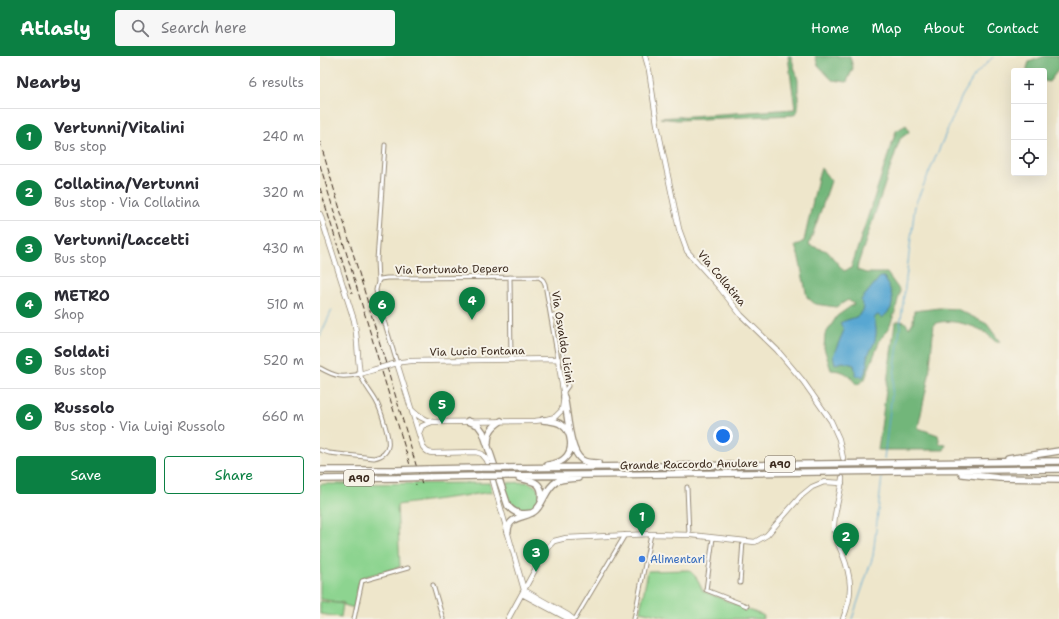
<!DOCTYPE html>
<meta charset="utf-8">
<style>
body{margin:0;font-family:"Shantell Sans",sans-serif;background:#f7f7f7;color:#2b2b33}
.controls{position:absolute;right:12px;top:12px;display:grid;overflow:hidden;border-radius:4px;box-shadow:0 4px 16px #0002}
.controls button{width:36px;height:36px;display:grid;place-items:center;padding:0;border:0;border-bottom:1px solid #e1e1e2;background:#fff;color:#2b2b33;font:20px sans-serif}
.you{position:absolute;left:403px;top:380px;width:14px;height:14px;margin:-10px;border:3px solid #fff;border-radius:50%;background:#1a73e8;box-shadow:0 0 0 6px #1a73e833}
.badge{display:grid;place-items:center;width:26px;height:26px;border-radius:50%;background:#0b8043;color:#fff;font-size:13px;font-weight:700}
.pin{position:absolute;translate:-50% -33px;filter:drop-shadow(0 1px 2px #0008)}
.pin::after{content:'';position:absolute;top:21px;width:14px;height:12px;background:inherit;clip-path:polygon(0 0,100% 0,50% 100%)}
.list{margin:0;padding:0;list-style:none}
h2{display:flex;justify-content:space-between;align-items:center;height:52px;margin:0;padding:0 16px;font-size:17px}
h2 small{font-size:13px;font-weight:400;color:#7c7c81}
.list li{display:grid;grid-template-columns:26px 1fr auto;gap:12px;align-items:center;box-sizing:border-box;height:56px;padding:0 16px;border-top:1px solid #e1e1e2}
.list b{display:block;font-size:15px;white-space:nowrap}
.list p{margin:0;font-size:13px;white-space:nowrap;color:#7c7c81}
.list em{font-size:13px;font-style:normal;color:#7c7c81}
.actions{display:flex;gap:8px;padding:12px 16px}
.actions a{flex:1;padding:9px 0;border:1px solid #0b8043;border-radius:4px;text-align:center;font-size:14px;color:#0b8043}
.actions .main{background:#0b8043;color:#fff}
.icon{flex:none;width:22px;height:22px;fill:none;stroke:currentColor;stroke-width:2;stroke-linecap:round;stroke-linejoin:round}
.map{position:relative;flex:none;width:739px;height:563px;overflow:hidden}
header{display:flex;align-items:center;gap:24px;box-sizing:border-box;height:56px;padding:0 20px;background:#0b8043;color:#fff}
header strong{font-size:19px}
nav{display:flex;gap:22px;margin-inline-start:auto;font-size:14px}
.search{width:280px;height:36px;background:#f7f7f7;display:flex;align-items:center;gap:10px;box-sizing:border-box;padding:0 14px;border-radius:4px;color:#7c7c81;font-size:15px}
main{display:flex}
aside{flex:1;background:#fff}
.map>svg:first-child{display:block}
.green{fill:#8dd490;stroke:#647f57}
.forest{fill:#72b67a;stroke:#56704c}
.water{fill:#59a7d2;stroke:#4a6878}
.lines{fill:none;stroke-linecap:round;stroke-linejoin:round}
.stream{stroke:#59a7d2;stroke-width:1}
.street-casing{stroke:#948874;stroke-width:5}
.secondary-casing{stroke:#948874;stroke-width:6}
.highway-casing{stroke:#948874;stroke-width:8}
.street{stroke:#fff;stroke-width:3}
.secondary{stroke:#fff;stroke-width:4.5}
.highway{stroke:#fff;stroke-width:5.5}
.rail{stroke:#3b2a1e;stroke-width:1;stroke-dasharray:6 3;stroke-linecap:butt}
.secondary-bridge-casing{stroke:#948874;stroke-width:6;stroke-linecap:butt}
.highway-bridge-casing{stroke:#948874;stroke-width:8;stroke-linecap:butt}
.secondary-bridge{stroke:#fff;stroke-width:4.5}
.highway-bridge{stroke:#fff;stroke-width:5.5}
.shop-dot{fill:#3f7fe0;stroke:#f7f3e8;stroke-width:1.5}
.labels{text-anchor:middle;stroke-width:4;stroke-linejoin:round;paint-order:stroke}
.shield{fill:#f7f3e8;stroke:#73665b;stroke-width:1}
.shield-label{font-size:10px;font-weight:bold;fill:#3b2a1e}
.street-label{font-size:11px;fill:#3b2a1e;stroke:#f7f3e8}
.shop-label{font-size:11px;fill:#366cbe;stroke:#f7f3e8;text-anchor:start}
</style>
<header>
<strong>Atlasly</strong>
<div class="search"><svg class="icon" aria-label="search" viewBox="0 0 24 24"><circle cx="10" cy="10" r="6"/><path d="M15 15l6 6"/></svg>Search here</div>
<nav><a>Home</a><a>Map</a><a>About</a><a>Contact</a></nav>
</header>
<main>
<aside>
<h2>Nearby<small>6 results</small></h2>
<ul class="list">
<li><span class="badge">1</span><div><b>Vertunni/Vitalini</b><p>Bus stop</p></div><em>240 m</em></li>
<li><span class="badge">2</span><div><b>Collatina/Vertunni</b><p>Bus stop · Via Collatina</p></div><em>320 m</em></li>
<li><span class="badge">3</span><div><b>Vertunni/Laccetti</b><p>Bus stop</p></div><em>430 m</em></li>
<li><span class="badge">4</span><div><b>METRO</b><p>Shop</p></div><em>510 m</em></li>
<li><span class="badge">5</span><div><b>Soldati</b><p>Bus stop</p></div><em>520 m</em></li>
<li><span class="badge">6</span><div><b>Russolo</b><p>Bus stop · Via Luigi Russolo</p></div><em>660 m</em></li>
</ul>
<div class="actions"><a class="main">Save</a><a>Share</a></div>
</aside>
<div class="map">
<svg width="739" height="563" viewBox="0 0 739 563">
<rect width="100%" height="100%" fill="#f7f3e8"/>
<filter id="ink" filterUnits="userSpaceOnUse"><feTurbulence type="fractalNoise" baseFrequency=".025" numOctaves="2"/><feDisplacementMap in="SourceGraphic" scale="8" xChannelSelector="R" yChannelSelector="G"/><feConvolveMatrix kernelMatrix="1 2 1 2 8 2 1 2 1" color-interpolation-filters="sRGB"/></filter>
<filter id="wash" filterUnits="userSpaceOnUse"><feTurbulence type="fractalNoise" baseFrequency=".012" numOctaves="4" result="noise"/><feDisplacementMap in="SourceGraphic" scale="16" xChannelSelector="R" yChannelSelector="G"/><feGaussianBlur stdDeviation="0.9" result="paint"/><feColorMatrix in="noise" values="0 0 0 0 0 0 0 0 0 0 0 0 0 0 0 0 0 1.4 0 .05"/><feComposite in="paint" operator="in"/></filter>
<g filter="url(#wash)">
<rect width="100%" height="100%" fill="#eee6cb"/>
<!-- green -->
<path class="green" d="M207,426C237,436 207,470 191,448C187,442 186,434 184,427Z
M170,427L172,436L77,449L80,511L43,521L39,526L34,552L24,549V547L0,543V428Z
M369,514L376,521L383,535L444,560L443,563H355L320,555L328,515Z
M0,545L23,548L21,561L0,558Z"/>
<!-- forest -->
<path class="forest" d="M468,0H471L478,24V54L474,59L357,64L340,62L475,53Z
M495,0H530L533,12L527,26L512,24L498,9Z
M725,0H739V13L729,26L724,25V15H707V12L709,6Z
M586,69L589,76L580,83L538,208L537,214L546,217H567L580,235L575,256L569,272L560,284L545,323L537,329C528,318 526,315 511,314L504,292L505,279L517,260L534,248L528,244L516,251L495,248L487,241L479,202L475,190L484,185L498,122L501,112L511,125L489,189L507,195L524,215L531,212L576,75Z
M619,252L637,253L667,268L680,286H676C671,282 666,276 661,274C649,268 626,262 614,268L609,320L598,372L618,379L620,388L626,389L624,394H558L575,267L579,265L585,266L589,272L593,266L594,255Z"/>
<!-- water -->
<path class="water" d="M560,221H564C569,229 575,243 571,252C569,256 565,259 562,262L558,259L556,260L554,263C559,278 555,288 547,300L548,309L543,321L536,320L534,309L523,306L515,308L513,300L524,274L520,267C528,262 542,263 544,251L542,249L541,244Z"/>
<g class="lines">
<!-- stream -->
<path class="stream" d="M0,280L12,254
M564,403L595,149L642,40L655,19L673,1
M532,563L553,500L562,421"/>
</g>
</g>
<g filter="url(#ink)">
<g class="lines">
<defs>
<path id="street" d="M65,89L57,204L58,226L56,234L58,245L77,307
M190,221L191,303
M58,226L60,223L67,222L219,221L223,224L225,228L238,303
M231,259L236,261L238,265L247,324L248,330L243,337
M0,312C16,321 22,322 40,318C44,329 51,336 56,345C60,352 62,359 64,366C68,380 75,398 54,402L9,397L0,394
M367,431L369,479
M393,482L386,534L427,550
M420,527L423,485
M113,529L123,563
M34,563L42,525L88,512
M255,563L305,479
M314,563L331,478"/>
<path id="secondary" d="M325,0L329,14L337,68L359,173L367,195L400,232L421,259L457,294L483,325L511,365L519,383L523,402
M0,158L34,264C38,282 37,300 40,318L53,314
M77,307L103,391C106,395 108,397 113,397L156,396L162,398L167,404L204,534
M70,309L81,306L91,305L238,303L244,341L242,354L235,361L223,364L214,365L113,366C103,364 98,360 91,353
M99,377L102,370L112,366
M522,422C521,439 513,456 514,474C515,482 519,490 522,497C532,522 533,538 523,563
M204,534L248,559L253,563
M202,538L249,563
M188,563L227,492L234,485L246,482L331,478L371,479L435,486L447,479L481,440L492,431L504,426L522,427"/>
<path id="highway" d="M244,341C248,357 249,395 262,404C266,407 273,407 278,407
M223,364C229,365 237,365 242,369C252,376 254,394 245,402C241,407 233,408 228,409
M148,365L158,369L163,376L188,450C195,458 202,459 212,457
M168,387C168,376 172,371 181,365
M688,403L739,395
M182,412L739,405
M108,413L161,412
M0,414H77
M642,418L679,422L739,423
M183,420L739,413
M109,421L162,420
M199,422C213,425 224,426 221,444
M0,423L79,422
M188,475C188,459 207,463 216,454C224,446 226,432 236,426C242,422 251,423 258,422"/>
</defs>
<!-- street casing -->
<use href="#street" class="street-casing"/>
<!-- secondary casing -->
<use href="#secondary" class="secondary-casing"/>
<!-- highway casing -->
<use href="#highway" class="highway-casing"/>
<!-- street -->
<use href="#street" class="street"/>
<!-- secondary -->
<use href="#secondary" class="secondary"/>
<!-- highway -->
<use href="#highway" class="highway"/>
<!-- rail -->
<path class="rail" d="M0,86L102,429
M0,109L96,429
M0,132L32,237"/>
<defs>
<path id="secondary-bridge" d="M53,314L70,309"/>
<path id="highway-bridge" d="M161,412H182
M77,414L108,413
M162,420H183
M79,422L109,421"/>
</defs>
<!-- secondary-bridge casing -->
<use href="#secondary-bridge" class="secondary-bridge-casing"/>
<!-- highway-bridge casing -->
<use href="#highway-bridge" class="highway-bridge-casing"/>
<!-- secondary-bridge -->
<use href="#secondary-bridge" class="secondary-bridge"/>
<!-- highway-bridge -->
<use href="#highway-bridge" class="highway-bridge"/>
</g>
</g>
<!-- markers -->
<circle class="shop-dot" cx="322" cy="503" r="4"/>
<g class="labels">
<!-- shield labels -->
<g class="shield">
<rect x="445" y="400" width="30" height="16" rx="3"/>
<rect x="24" y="414" width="30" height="16" rx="3"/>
</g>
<g class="shield-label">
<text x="460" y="412">A90</text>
<text x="39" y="426">A90</text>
</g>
<!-- street labels -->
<g class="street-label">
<text transform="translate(132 213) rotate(-1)" y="4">Via Fortunato Depero</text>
<text transform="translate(402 222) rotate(50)" y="4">Via Collatina</text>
<text transform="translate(243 281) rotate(81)" y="4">Via Osvaldo Licini</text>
<text transform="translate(157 295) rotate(-1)" y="4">Via Lucio Fontana</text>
<text transform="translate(369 408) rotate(-1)" y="4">Grande Raccordo Anulare</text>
</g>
<!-- shop labels -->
<g class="shop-label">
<text x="330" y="507">Alimentari</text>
</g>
</g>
</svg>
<div class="controls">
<button>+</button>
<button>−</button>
<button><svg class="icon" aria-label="locate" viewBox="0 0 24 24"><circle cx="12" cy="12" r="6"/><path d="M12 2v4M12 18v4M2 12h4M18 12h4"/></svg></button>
</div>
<div class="you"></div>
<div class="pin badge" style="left:322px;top:480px">1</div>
<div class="pin badge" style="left:526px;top:500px">2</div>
<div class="pin badge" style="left:216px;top:516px">3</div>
<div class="pin badge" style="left:152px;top:264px">4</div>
<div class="pin badge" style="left:122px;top:368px">5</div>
<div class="pin badge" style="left:62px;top:268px">6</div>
</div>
</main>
